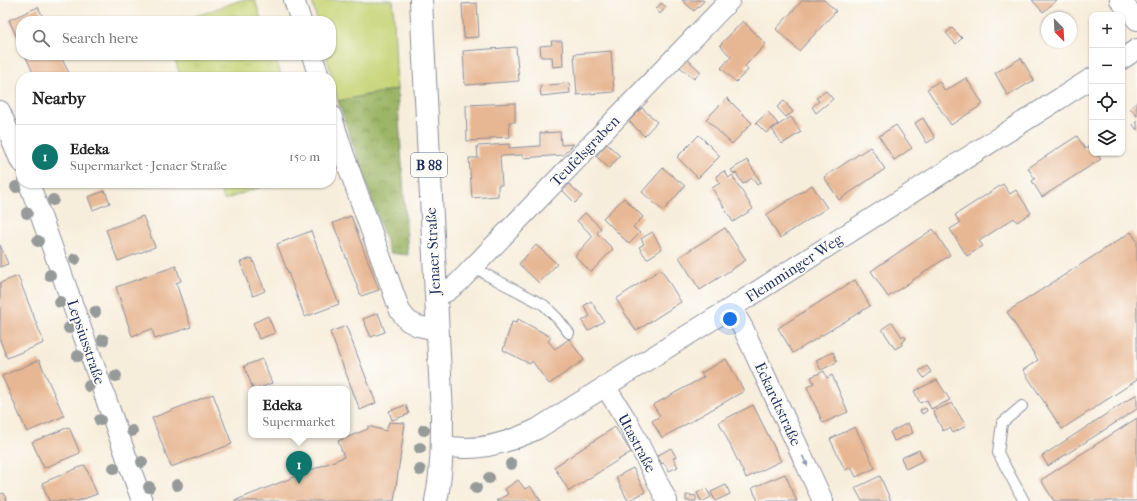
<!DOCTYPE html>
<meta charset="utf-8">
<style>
body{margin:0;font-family:"IM FELL French Canon",serif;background:#f2f2f2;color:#222}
.controls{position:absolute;right:12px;top:12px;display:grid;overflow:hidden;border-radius:8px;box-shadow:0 1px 3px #0004}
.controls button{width:36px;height:36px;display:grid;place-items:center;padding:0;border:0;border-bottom:1px solid #e0e0e0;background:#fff;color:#222;font:20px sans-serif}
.compass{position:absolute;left:1041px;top:12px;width:36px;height:36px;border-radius:50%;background:#fff;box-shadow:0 1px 3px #0004;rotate:156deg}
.you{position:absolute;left:730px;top:319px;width:14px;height:14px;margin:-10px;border:3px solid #fff;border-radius:50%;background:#1a73e8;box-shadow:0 0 0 6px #1a73e833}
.badge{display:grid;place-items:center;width:26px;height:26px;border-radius:50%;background:#0f766e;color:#fff;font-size:13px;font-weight:700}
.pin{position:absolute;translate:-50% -33px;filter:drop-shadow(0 1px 2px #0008)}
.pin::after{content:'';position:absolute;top:21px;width:14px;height:12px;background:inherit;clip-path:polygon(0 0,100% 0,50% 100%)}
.popup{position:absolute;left:248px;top:386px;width:102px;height:52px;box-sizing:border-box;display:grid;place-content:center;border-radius:8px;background:#fff;filter:drop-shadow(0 1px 3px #0005);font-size:13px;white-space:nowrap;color:#767676}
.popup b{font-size:15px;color:#222}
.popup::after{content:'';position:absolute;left:50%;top:100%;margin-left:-8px;border:8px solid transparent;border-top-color:#fff}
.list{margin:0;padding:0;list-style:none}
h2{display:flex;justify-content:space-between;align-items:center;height:52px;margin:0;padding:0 16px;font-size:17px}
h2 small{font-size:13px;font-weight:400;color:#767676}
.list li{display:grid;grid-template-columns:26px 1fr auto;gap:12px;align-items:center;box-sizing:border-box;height:64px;padding:0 16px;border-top:1px solid #e0e0e0}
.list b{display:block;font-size:15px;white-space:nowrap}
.list p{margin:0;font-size:13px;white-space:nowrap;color:#767676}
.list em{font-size:13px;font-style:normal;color:#767676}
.icon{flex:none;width:22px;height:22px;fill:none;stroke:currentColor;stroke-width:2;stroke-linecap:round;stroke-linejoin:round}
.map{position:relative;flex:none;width:1137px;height:501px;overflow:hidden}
.search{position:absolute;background:#fff;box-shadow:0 1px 3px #0004;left:16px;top:16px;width:320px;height:44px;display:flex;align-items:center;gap:10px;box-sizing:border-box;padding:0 14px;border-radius:16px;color:#767676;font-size:15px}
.panel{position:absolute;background:#fff;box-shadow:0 1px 3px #0004;left:16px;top:72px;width:320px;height:116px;border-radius:16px}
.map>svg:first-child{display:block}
.green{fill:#c6d476;stroke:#70826a}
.forest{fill:url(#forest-crowns);stroke:#5c7262}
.park{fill:url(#park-tufts);stroke:#70826a}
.building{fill:#e7b692}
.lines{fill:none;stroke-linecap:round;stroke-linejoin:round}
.service-casing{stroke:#898e9c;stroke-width:12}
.minor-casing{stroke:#898e9c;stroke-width:22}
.primary-casing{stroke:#898e9c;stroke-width:24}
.service{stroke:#fff;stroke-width:10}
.minor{stroke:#fff;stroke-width:20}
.primary{stroke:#fff;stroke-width:22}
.tree{fill:#969b9a}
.oneway{fill:#8d97ae}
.labels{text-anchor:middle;stroke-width:3.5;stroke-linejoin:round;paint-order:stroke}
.shield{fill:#fdfcf7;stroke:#5f6c8c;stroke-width:1}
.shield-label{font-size:14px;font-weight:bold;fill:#1b2f5e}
.street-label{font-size:15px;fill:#1b2f5e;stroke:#fdfcf7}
</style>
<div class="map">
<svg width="1137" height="501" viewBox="0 0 1137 501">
<defs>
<pattern id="forest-crowns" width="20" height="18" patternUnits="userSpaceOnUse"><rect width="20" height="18" fill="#9cb667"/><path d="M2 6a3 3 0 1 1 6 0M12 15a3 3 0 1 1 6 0" fill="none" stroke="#7e9458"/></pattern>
<pattern id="park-tufts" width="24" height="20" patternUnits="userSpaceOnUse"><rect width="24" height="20" fill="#c6d476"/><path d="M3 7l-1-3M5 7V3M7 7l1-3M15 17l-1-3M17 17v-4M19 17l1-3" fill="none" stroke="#aab668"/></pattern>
</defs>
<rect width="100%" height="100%" fill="#fdfcf7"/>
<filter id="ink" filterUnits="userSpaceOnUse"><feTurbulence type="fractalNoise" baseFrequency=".025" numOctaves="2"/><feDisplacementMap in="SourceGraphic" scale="8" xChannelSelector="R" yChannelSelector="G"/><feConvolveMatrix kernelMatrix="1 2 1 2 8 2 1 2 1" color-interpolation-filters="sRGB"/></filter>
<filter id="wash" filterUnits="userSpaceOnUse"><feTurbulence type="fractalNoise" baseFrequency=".012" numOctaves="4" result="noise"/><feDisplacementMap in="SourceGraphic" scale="16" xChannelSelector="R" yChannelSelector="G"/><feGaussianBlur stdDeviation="0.9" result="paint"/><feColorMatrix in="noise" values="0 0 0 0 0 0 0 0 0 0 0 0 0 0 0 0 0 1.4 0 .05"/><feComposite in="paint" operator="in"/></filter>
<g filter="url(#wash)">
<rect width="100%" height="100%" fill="#f7eddb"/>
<!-- green -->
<path class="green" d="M312,0H393L397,89L338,101L326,55H331V21H317Z"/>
<!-- forest -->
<path class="forest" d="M397,89L408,255L390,253L338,101Z"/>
<!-- park -->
<path class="park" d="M241,0H255L262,21H182Z
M173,55H274L282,77H181Z
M218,183H271L224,200Z"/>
<g id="blocks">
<!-- building -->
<path class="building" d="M682,0H703L704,1L694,11Z
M803,0H824L836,11L799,51L776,29Z
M1032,0H1057L1043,12Z
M477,3L479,37L464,38L462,4Z
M661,3L666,7L660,14L656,9Z
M38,7L45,21H21V46L9,20Z
M743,21L766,44L745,66L748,70L736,82L721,68L731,57L720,45Z
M952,28L962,38L956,44L946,33Z
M551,41H562L563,66L553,67L552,57H541L540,46L552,45Z
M516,47L519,81L465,85L463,51Z
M611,51L614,92L577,95L574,54Z
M25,55H60L70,75L65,77H35Z
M1021,58L1034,80L1008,96L995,73Z
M687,59L701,72L694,79L680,67Z
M966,78L983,104L951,125L927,89L939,81L945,91Z
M569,83L570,93L541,96L540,86Z
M826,91L833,99L816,113L812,107L819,101L816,98Z
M727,98L752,123L732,144L706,119Z
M784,101L793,112L786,117L777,107Z
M1137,102V116L1130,108Z
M515,103V122H509L510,137L490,138V140L467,141L466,105Z
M642,108L657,122L644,136L629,121Z
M768,112L778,124L766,133L756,123Z
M791,117L801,132L782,144L772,129Z
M923,118L935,138L927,143L915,123Z
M1137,121V130L1133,125Z
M896,125L912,148L894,160L879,136Z
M560,132L561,145L574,144L563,155L523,158V155L500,156L502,185H498V196L472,198L469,158H478L477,146L509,144V148L540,146V133Z
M699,135L720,156L698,178L677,157Z
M1077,136L1085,149L1091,145L1092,146V153H1096L1101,159L1042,197L1032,181L1035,179L1028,168Z
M607,144L620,156L609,168L596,156Z
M870,147L885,169L839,200L824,177Z
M747,160L761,182L757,185L752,178L743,184L736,173L734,174L731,170Z
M663,168L685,186L663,211L642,192Z
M724,171L729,178L732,175L753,209L733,222L712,188L720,183L716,176Z
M77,183H89L78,187Z
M569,184L582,196L575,203L563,191Z
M1003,184L1010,194L1016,190L1031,213L1017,222L1014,218L979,241L983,246L967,256L950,229L960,223L955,215Z
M812,185L827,208L780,238L766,215Z
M105,191L110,203L93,210L88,197Z
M624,198L643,217L633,227L640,233L629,244L603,218Z
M585,213L601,228L597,233L613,249L591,272L575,256L593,236L577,221Z
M143,216L155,247L118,261L106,230Z
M351,216L379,290L361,296L333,223Z
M725,228L746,260L700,290L679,257Z
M933,229L950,255L888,297L871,271Z
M311,231L339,304L305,317L277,244Z
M652,232L662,249L647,259L639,247L644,244L641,239Z
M1131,232L1137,241V380L1062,429L1023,370L1038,360L1007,312Z
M0,245L8,264L0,267Z
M536,245L557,264L539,283L519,264Z
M252,258L265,291L253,296L240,262Z
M176,266L181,281L176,283L191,327L155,339L152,329L132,336L116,287Z
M661,269L681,302L636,331L616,299Z
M18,276L44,343L7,358L0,340V283Z
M855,280L870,306L793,353L778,328Z
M591,301L604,321L588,331L582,321L590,316L584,306Z
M378,313L385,332L371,337L363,319Z
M268,316L275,333L259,339L253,323Z
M518,319L551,337L548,341L555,349L569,339L584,360L549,384L532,361L530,364L503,350L512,322L516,323Z
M892,322L902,337L904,335L906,339L901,343L902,345L895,349L882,329Z
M346,326L376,403L360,410L330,332Z
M833,352L837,362L821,370L816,360Z
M262,359L272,383L257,389H253L244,366Z
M726,359L744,391L662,438L652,421L660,416L653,405L704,377L701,373Z
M39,360L64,416L27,432L2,376Z
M927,366L931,372L924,378L919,371Z
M824,371L827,378L832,375L848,412L823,423L807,387L814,383L811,377Z
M937,380L950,400L931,409L927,400L920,403L914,391Z
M213,394L232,444L171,467L152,418Z
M1137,394V409L1048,466L1042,456Z
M952,403L966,426L953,433L950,428L943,431L933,411Z
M406,405L409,414L392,420L389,411Z
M753,405L781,461L746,478L719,422Z
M926,408L927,411L922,414L920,410Z
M1137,418V501H1054L1041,480Z
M389,422L405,423L394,501H234L344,457L338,441L368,429V426L386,431Z
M908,423L913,433L894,441L890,432Z
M69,427L80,453L44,468L32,442Z
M615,427L631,452L569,491L554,467Z
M855,427L875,468L856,477L851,467L845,470L830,439Z
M671,448L676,457L673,458L678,467L669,471L664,463L662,464L657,456Z
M919,450L924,460L906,469L901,458Z
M85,465L97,494L78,501H49L42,483Z
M633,468L645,492L628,501L616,477Z
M785,474L797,501H758L752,488Z
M880,476L891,501H862L855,488Z
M518,480L525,489L530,486L541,501H496L508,494L505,489Z
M726,485L730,494L715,501L711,492Z
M706,488L711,497L704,501H701L697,493Z
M4,493L7,501H0V494Z
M686,495L696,496V501H686Z"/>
</g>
</g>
<g filter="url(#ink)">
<use href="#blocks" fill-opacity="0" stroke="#898e9c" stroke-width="1"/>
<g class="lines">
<defs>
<path id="service" d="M474,266L487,275L544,305L558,319L569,333
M1022,406L1002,423L998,453L1024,501"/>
<path id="minor" d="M294,0L301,21
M1120,0L1137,20
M312,55L319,77
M1122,59L1137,49
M0,111L21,162
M331,115L344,155L400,311L408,321L418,326L437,330
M29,183L60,269L142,501
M435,293L446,292L458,283L730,0
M731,308L743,328L823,501
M605,386L629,424L667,501
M442,446C450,447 459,448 467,448C492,448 516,439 537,429L731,308L1092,78"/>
<path id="primary" d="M421,0L442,414C442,443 442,472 436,501"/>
</defs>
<!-- service casing -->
<use href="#service" class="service-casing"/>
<!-- minor casing -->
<use href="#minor" class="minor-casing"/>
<!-- primary casing -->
<use href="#primary" class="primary-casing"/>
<!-- service -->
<use href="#service" class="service"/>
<!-- minor -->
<use href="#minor" class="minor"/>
<!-- primary -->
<use href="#primary" class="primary"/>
</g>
<!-- trees -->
<g class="tree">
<circle cx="16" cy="187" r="6"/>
<circle cx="53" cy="200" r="6"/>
<circle cx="27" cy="213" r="6"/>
<circle cx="38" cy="241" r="6"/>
<circle cx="75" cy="259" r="6"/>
<circle cx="50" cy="275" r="6"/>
<circle cx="60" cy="302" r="6"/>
<circle cx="95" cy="312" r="6"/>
<circle cx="69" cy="328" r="6"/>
<circle cx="103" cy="340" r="6"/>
<circle cx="78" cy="356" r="6"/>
<circle cx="116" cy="376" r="6"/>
<circle cx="89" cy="386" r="6"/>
<circle cx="100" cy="420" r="6"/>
<circle cx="424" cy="430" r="6"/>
<circle cx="132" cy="431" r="6"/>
<circle cx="420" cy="448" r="6"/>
<circle cx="142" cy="462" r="6"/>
<circle cx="511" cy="464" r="6"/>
<circle cx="114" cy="468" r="6"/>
<circle cx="420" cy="470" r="6"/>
<circle cx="489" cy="478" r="6"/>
<circle cx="177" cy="485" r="6"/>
<circle cx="149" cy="487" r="6"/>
<circle cx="476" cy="488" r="6"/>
</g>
<!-- one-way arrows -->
<defs><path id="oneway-solid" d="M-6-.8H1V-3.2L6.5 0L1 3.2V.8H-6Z"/></defs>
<use class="oneway" href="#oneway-solid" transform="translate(805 461) rotate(65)"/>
</g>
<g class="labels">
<!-- shield labels -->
<rect class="shield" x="411" y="153" width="36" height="24" rx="3"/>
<g class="shield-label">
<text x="429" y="170">B 88</text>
</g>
<!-- street labels -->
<g class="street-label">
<text transform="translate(585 151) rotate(-46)" y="5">Teufelsgraben</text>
<text transform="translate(433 251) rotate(-93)" y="5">Jenaer Straße</text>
<text transform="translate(794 268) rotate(-33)" y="5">Flemminger Weg</text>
<text transform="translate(86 342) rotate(71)" y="5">Lepsiusstraße</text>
<text transform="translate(778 404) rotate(65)" y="5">Eckardtstraße</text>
<text transform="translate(637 443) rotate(62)" y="5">Utastraße</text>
</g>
</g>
</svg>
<div class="controls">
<button>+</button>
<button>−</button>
<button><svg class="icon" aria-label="locate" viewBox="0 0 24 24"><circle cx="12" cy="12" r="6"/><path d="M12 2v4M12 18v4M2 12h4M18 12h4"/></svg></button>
<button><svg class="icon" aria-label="layers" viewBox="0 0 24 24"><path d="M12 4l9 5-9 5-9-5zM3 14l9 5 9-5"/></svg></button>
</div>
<svg class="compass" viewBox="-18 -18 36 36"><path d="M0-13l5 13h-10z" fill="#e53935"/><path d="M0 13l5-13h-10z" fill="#767676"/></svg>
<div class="you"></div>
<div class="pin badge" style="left:299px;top:484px">1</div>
<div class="popup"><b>Edeka</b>Supermarket</div>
<div class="search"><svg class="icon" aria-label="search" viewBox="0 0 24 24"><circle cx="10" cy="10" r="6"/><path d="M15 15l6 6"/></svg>Search here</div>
<section class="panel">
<h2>Nearby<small></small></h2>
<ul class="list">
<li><span class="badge">1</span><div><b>Edeka</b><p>Supermarket · Jenaer Straße</p></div><em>150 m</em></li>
</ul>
</section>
</div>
